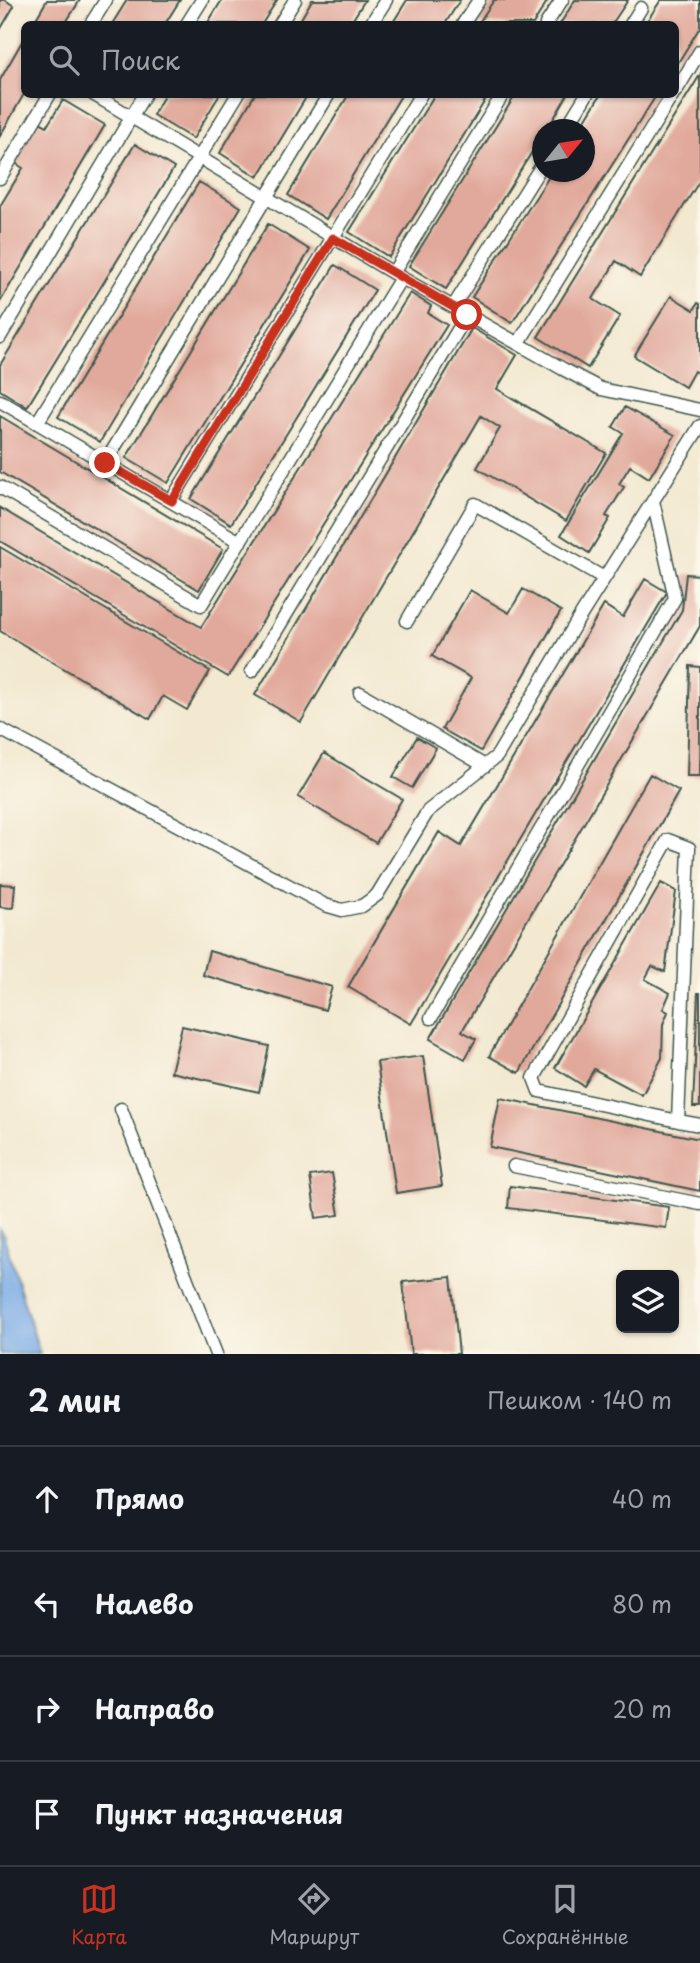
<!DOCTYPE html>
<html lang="ru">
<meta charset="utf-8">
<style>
body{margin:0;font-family:"Playpen Sans",sans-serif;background:#20242c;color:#f1f3f6}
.controls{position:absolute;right:21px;bottom:21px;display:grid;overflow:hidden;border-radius:10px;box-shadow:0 2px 5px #0004}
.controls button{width:63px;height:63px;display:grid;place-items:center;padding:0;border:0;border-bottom:2px solid #363941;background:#171b24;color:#f1f3f6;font:35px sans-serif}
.compass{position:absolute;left:532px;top:119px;width:63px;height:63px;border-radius:50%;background:#171b24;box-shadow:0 2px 5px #0004;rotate:60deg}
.stop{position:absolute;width:21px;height:21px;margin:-16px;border:5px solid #c8321e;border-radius:50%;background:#fff}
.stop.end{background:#c8321e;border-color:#fff;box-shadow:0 2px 7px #0008}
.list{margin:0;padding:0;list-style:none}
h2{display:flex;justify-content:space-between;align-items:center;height:91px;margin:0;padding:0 28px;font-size:30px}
h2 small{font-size:23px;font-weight:400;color:#9ea1a6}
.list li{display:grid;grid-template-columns:46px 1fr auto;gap:21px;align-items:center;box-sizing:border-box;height:105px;padding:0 28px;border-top:2px solid #363941}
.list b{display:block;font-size:26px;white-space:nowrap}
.list em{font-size:23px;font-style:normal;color:#9ea1a6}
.icon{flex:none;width:38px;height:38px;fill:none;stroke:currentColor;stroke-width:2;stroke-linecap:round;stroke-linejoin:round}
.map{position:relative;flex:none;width:700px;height:1354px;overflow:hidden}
.search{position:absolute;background:#171b24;box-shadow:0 2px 5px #0004;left:21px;right:21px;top:21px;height:77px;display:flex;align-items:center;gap:18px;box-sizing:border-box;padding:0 24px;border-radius:10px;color:#9ea1a6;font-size:26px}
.sheet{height:511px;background:#171b24}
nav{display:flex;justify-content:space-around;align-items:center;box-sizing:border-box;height:98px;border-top:2px solid #363941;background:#171b24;font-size:19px;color:#9ea1a6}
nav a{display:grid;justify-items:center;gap:4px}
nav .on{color:#c8321e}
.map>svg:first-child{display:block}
.water{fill:#7aaae5;stroke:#4c748c;stroke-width:2}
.building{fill:#e1a99b}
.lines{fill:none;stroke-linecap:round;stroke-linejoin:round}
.service-casing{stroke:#3f574c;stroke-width:15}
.service{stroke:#fff;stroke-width:12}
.route{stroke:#c8321e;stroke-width:9}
</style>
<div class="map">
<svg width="700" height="1354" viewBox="0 0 700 1354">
<rect width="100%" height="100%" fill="#fbf7ec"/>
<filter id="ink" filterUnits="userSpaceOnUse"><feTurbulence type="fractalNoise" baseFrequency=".0143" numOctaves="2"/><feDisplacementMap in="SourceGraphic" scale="14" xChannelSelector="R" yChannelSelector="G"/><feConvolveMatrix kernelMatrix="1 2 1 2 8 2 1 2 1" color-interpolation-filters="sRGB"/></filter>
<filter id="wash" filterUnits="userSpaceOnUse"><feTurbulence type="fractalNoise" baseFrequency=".00686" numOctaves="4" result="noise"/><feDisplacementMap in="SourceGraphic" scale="28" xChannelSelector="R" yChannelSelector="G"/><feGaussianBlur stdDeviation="1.57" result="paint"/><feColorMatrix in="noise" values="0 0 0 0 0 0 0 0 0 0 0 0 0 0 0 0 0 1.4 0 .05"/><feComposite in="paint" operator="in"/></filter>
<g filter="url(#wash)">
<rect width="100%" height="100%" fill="#f3e9d1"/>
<!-- water -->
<path class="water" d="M0,1230L3,1234L40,1354H0Z"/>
<g id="blocks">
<!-- building -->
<path class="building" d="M0,0H5L14,6L0,30Z
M47,0H80L65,24H33Z
M127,0H180L165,24H112Z
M222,0H277L262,24H207Z
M312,0H365L350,24H298Z
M407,0H460L445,24H392Z
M494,0H548L533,24H478Z
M575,0H628L612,24H560Z
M661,0H700V27L676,66V24H645Z
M24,38V94L0,136V80Z
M700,75V180L640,277L616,261L593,299L620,316L588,368L538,337Z
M165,94H220L193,139L153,115Z
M255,94H308L258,177L220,153Z
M349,94H402L326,219L288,195Z
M435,94H489L389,257L349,232Z
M516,94H568L547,130H542V136L446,289L409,266Z
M601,94H657L512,323L472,297L552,172H584V130H579Z
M63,100L105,125L0,302V206L23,168L12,161L36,120L47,126Z
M135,144L174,168L27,407L0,390V365Z
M199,182L241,207L100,442L58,417Z
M268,224L310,250L168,483L126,458Z
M335,265L375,290L231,524L191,499Z
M410,293L431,306L428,313L447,325L228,677L0,541V508L201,627Z
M671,296L694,310L698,303L700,304V374L694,371L685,387L634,356Z
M472,328L517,355L497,389L606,453L566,521L477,468L500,428L481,416L301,722L255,695Z
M625,407L675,435L649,478L630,466L619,484L624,487L606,516L610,518L589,553L561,535L623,433L613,427Z
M0,416L223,549L199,590L0,472Z
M0,547L210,671L187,710L163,696L150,719L0,631Z
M686,574L700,575V626L462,1031L476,1039L465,1059L430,1039L682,610Z
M645,579L667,592L411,1024L348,987L439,832L461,846L604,605L623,617Z
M523,589L561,611L481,751L442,729L471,678L432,656L470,590L509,613Z
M690,666L700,667V776H687Z
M417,737L436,748L412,788L393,777Z
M324,753L402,799L376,843L298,797Z
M650,774L679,791L519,1073L489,1056Z
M661,883L676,891L665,972L652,966L645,979L670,993L663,1009L668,1012L663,1024L662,1058L642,1095L594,1069L584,1086L555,1068Z
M0,884L15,885L13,908L0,907Z
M209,951L332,987L325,1010L203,975Z
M698,993H700V1107H693Z
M182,1026L269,1046L259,1092L171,1072Z
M423,1056L442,1186L396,1193L377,1062Z
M500,1098L700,1139V1191L490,1147Z
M332,1173L339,1215L316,1218L310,1176Z
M510,1186L669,1207L666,1228L508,1208Z
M451,1277L459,1354H411L403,1282Z"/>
</g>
</g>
<g filter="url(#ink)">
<use href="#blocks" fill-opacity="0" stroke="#3f574c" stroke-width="2"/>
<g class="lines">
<defs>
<path id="service" d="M91,24L106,0
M187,24L202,0
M280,24L295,0
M371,24L386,0
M463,24L479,0
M546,24L562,0
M631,24L641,8
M676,91L700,51
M93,94L393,273L563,369L601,389L700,410
M565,130L587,94
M0,178L50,94
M393,273L503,94
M453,307L542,165
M0,337L145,94
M518,344L673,94
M0,401L240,542
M37,423L238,94
M105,463L329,94
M0,487L201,605L401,278
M171,501L421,94
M407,621L475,504L604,578
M252,671L467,315
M360,693L485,766
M0,729L325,905L342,910L362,906L377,895L428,811L497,756L576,623L700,426
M431,1018L675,598L653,501
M121,1109L216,1354
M678,1121L689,848L668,840L534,1078L539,1091L678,1121L700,1125
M514,1166L700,1204"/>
</defs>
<!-- service casing -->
<use href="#service" class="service-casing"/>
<!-- service -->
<use href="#service" class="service"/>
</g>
</g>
<g class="lines" filter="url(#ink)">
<!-- route -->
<path class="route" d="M105,463L172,501L333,238L467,315"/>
</g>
</svg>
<div class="controls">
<button><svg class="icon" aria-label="layers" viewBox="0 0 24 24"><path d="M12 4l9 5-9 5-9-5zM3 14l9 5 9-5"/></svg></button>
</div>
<svg class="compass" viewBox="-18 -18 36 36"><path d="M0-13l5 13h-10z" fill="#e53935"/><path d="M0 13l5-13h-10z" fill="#9ea1a6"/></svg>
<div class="stop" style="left:467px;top:315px"></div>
<div class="stop end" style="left:105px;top:463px"></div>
<div class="search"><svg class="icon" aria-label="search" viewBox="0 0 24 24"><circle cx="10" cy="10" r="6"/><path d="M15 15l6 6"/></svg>Поиск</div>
</div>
<section class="sheet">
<h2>2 мин<small>Пешком · 140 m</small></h2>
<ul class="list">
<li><svg class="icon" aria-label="ahead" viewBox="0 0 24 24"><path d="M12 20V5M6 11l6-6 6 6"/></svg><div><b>Прямо</b></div><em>40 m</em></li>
<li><svg class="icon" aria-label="left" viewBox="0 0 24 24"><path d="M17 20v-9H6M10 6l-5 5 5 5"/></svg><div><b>Налево</b></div><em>80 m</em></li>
<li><svg class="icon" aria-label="right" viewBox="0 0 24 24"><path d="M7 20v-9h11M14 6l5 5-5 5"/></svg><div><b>Направо</b></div><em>20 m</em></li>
<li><svg class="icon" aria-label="arrive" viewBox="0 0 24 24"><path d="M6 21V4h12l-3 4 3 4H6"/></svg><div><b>Пункт назначения</b></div></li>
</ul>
</section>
<nav>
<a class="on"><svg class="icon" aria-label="map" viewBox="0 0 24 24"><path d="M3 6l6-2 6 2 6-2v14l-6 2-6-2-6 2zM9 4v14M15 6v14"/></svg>Карта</a>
<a><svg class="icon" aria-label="directions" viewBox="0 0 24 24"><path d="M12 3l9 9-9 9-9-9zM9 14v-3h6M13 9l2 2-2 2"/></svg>Маршрут</a>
<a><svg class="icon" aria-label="saved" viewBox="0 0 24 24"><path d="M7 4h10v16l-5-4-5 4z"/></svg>Сохранённые</a>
</nav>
